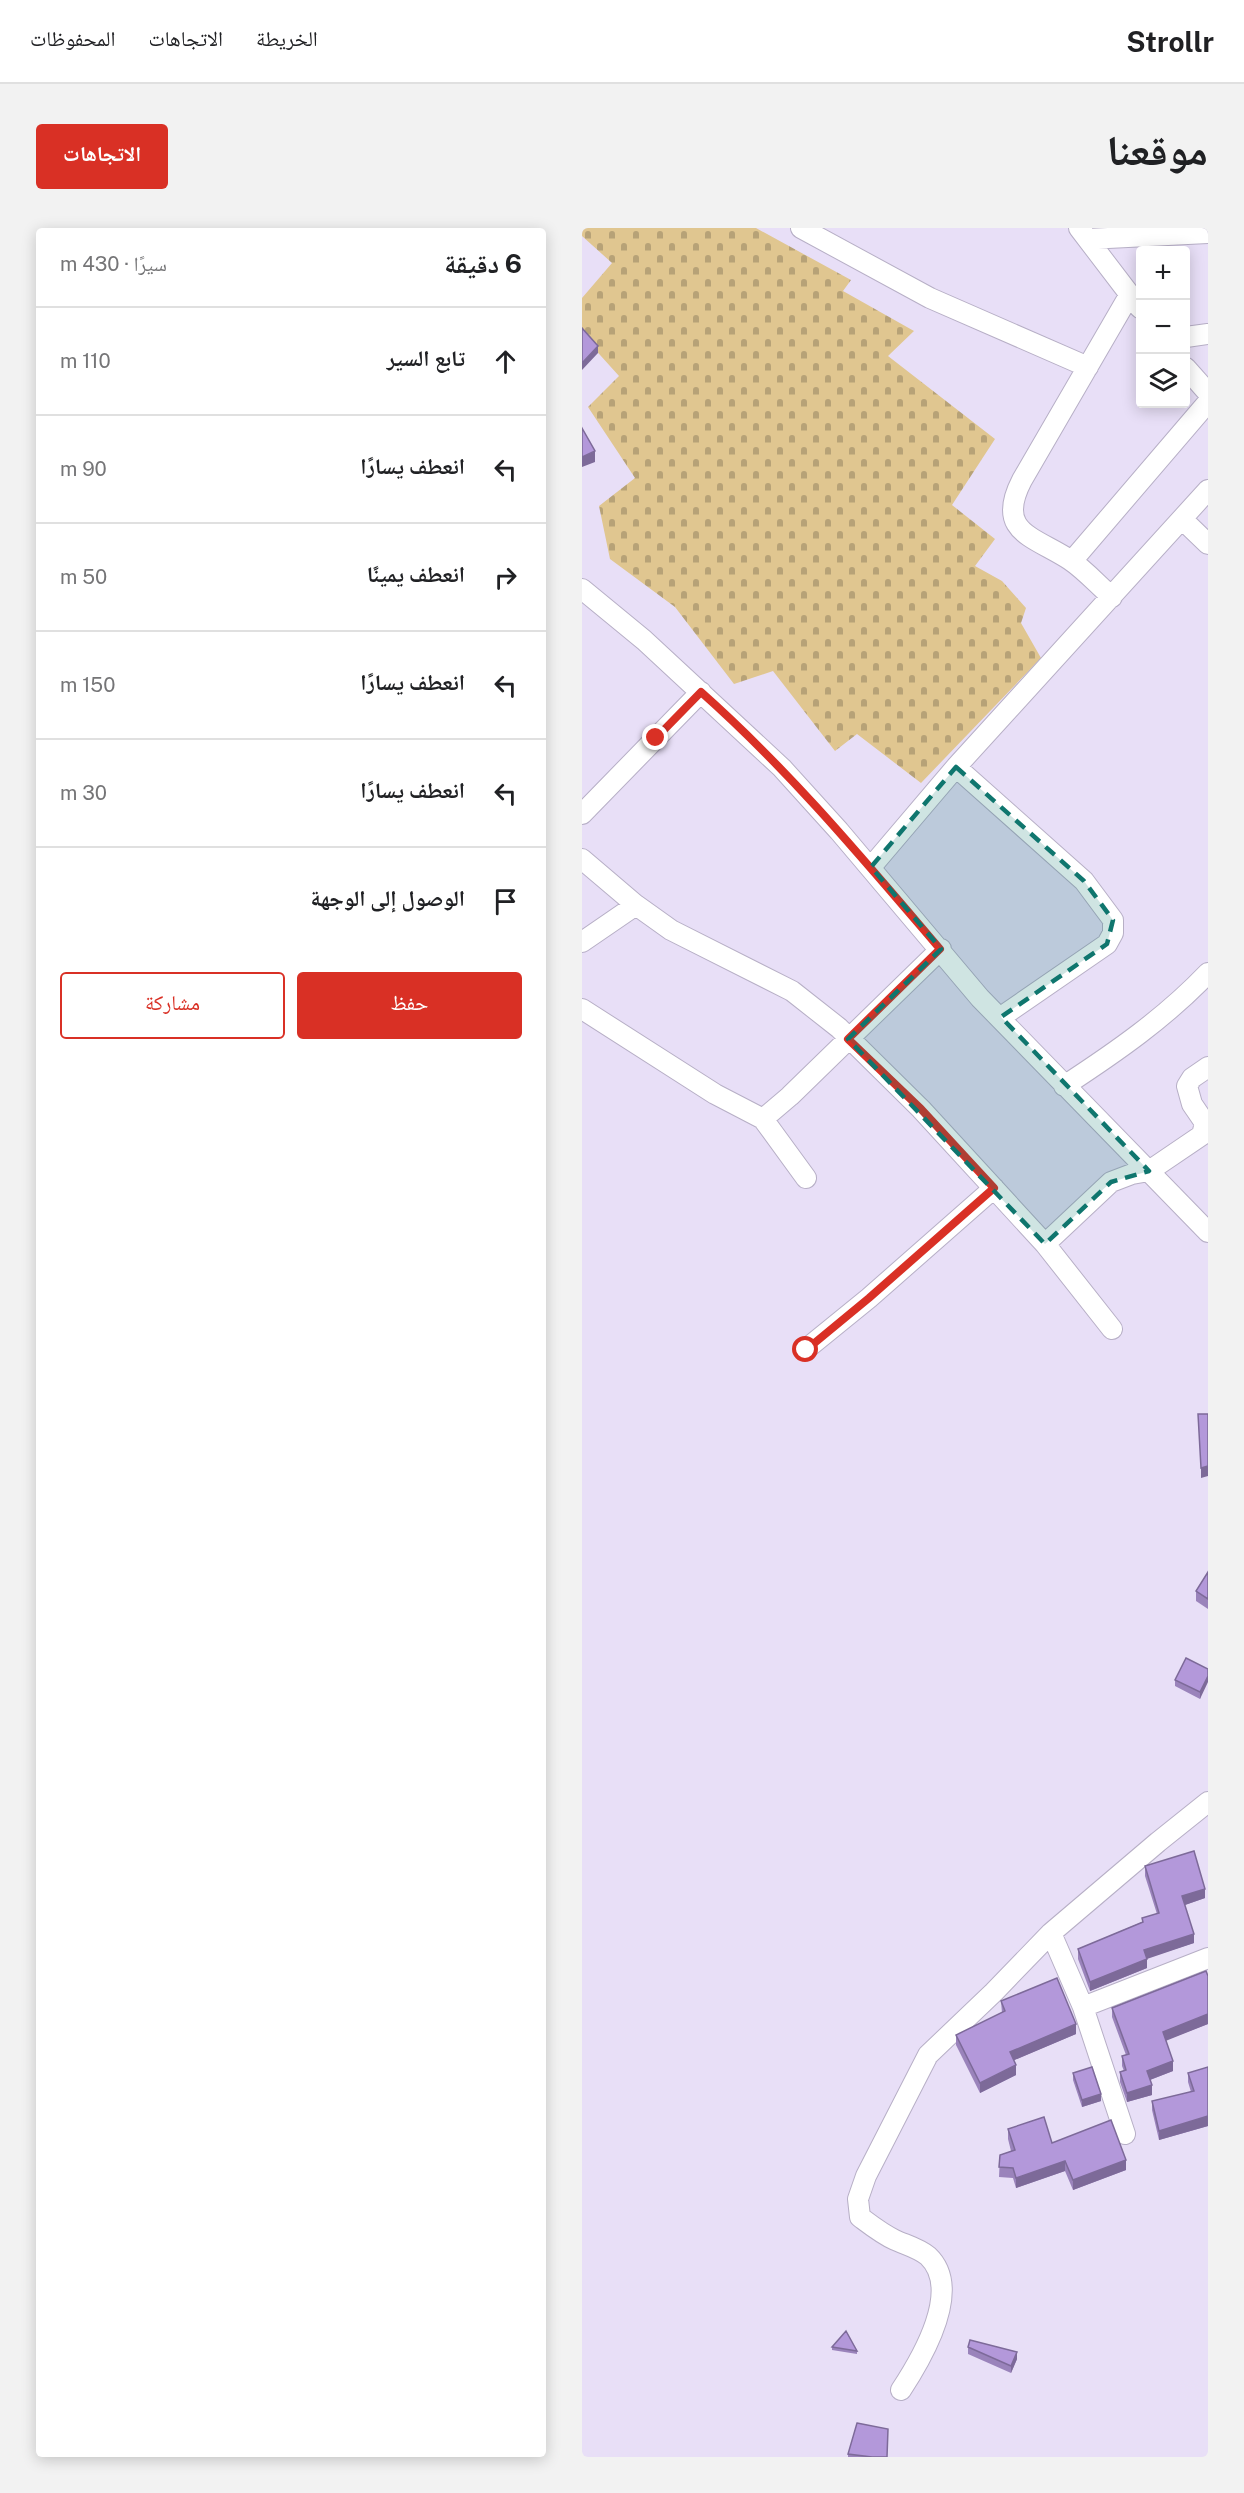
<!DOCTYPE html>
<html lang="ar">
<meta charset="utf-8">
<style>
body{margin:0;font-family:"Public Sans","Noto Naskh Arabic",sans-serif;background:#f2f2f2;color:#202124;direction:rtl}
.controls{position:absolute;right:18px;top:18px;display:grid;overflow:hidden;border-radius:6px;box-shadow:0 3px 15px #0003}
.controls button{width:54px;height:54px;display:grid;place-items:center;padding:0;border:0;border-bottom:2px solid #e0e0e0;background:#fff;color:#202124;font:30px sans-serif}
.stop{position:absolute;width:18px;height:18px;margin:-14px;border:4px solid #d93025;border-radius:50%;background:#fff}
.stop.end{background:#d93025;border-color:#fff;box-shadow:0 2px 6px #0008}
.list{margin:0;padding:0;list-style:none}
h2{display:flex;justify-content:space-between;align-items:center;height:78px;margin:0;padding:0 24px;font-size:26px}
h2 small{font-size:20px;font-weight:400;color:#757577}
.list li{display:grid;grid-template-columns:39px 1fr auto;gap:18px;align-items:center;box-sizing:border-box;height:108px;padding:0 24px;border-top:2px solid #e0e0e0}
.list b{display:block;font-size:22px;white-space:nowrap}
.list em{font-size:20px;font-style:normal;color:#757577}
.actions{display:flex;gap:12px;padding:18px 24px}
.actions a{flex:1;padding:14px 0;border:2px solid #d93025;border-radius:6px;text-align:center;font-size:21px;color:#d93025}
.actions .main{background:#d93025;color:#fff}
.icon{flex:none;width:33px;height:33px;fill:none;stroke:currentColor;stroke-width:2;stroke-linecap:round;stroke-linejoin:round}
.map{position:relative;flex:none;width:626px;height:2229px;overflow:hidden;direction:ltr;border-radius:6px}
header{display:flex;align-items:center;gap:36px;box-sizing:border-box;height:84px;padding:0 30px;background:#fff;border-bottom:2px solid #e0e0e0}
header strong{font-size:28px}
nav{display:flex;gap:33px;margin-inline-start:auto;font-size:21px}
.intro{display:flex;align-items:center;justify-content:space-between;box-sizing:border-box;height:144px;padding:0 36px}
h1{margin:0;font-size:42px}
.button{padding:15px 27px;border-radius:6px;background:#d93025;color:#fff;font-size:21px;font-weight:700}
main{display:flex;gap:36px;padding:0 36px}
aside{flex:1;background:#fff;border-radius:6px;box-shadow:0 3px 15px #0003}
.map>svg:first-child{display:block}
.cemetery{fill:url(#cemetery-stones)}
.lines{fill:none;stroke-linecap:round;stroke-linejoin:round}
.street-casing{stroke:#b7afc6;stroke-width:22}
.street{stroke:#fff;stroke-width:20}
.wall{fill:#9a83bb}
.shaded-wall{fill:#7d6a99}
.building{fill:#b398da;stroke:#7d6a99;stroke-width:1.5}
.route{stroke:#d93025;stroke-width:8}
.marked{fill:#0f766e;fill-opacity:0.2;stroke:#0f766e;stroke-width:4.5;stroke-dasharray:12 8;stroke-linejoin:round}
</style>
<header>
<strong>Strollr</strong>
<nav><a>الخريطة</a><a>الاتجاهات</a><a>المحفوظات</a></nav>
</header>
<div class="intro"><h1>موقعنا</h1><a class="button">الاتجاهات</a></div>
<main>
<div class="map">
<svg width="626" height="2229" viewBox="0 0 626 2229">
<defs>
<pattern id="cemetery-stones" width="16" height="16" patternUnits="userSpaceOnUse" patternTransform="scale(1.5)"><rect width="16" height="16" fill="#e0c690"/><path d="M2 7V4a2 2 0 0 1 4 0v3zM10 15v-3a2 2 0 0 1 4 0v3z" fill="#b7a277"/></pattern>
</defs>
<rect width="100%" height="100%" fill="#e8dff7"/>
<!-- cemetery -->
<path class="cemetery" d="M0,0H174L269,52L261,63L332,103L306,128L413,211L370,277L413,311L393,338L420,353L444,380L439,395L459,430L339,555L275,506L253,523L191,443L152,456L93,379L28,331L17,278L53,250L6,179L37,148L0,107V70L30,35L0,8Z"/>
<g class="lines">
<defs>
<path id="street" d="M219,0L348,70L506,139
M497,0L558,80
M506,11L626,5
M604,109L626,106
M604,140L626,165
M600,291L626,316
M490,333L626,174
M0,361L62,412L200,540L257,603L398,770L626,1004
M530,369C516,357 503,342 488,332C451,308 413,304 440,252L548,66
M374,539L502,653L531,692V705L525,716L419,789
M0,586L119,464
M0,631L54,677L89,702L210,763L257,800L339,881L463,1016L530,1101
M289,639L374,539L626,262
M0,714L54,677
M0,781L133,866L181,891L224,950
M482,858C534,824 583,790 626,745
M181,891L208,868L359,721
M463,1016L529,954L550,946L567,943L620,907L623,895L610,876L605,858L610,850L626,839
M223,1122L287,1070L412,960
M501,1779L626,1730
M543,1906L501,1779L469,1705L576,1614L626,1574
M319,2162C340,2130 381,2061 346,2028C336,2020 324,2017 313,2012C300,2006 290,1998 278,1989L276,1971L284,1948L346,1827L412,1764L469,1705"/>
</defs>
<!-- street casing -->
<use href="#street" class="street-casing"/>
<!-- street -->
<use href="#street" class="street"/>
</g>
<!-- wall -->
<path class="wall" d="M626,1344V1381L614,1373V1363Z
M626,1441L618,1471L593,1458V1452Z
M563,1638L623,1670L603,1677L612,1715L565,1730V1740L508,1763L496,1731V1721L560,1694V1690L575,1686L563,1648Z
M626,1748V1796L584,1812L591,1843L568,1852L570,1867L545,1874L538,1854V1844L542,1843L540,1838V1828L544,1827L530,1789V1780Z
M419,1773L494,1806L432,1832L434,1847L398,1865L374,1817V1807L420,1785Z
M491,1845L519,1873L500,1879L491,1852Z
M606,1845L626,1898L577,1912L570,1882V1873L609,1864L606,1854Z
M426,1901L470,1915L544,1942L491,1962L483,1943L434,1960L431,1950L417,1949L418,1927L429,1923L426,1911Z
M250,2119L275,2123V2126L250,2122Z
M386,2119L435,2131L429,2145L386,2126Z
M266,2226L305,2229H266Z"/>
<!-- shaded-wall -->
<path class="shaded-wall" d="M16,118V125L0,142V135Z
M13,223V234L0,239V229Z
M626,1238V1248L619,1250V1240Z
M626,1448V1454L618,1471V1464Z
M623,1661V1670L600,1678V1668Z
M612,1706V1715L562,1732V1722Z
M565,1731V1740L508,1763V1754Z
M626,1786V1796L581,1814V1804Z
M494,1796V1806L428,1834V1824Z
M591,1833V1843L565,1853V1843Z
M434,1837V1847L398,1865V1855Z
M570,1857V1867L545,1874V1865Z
M519,1866V1873L500,1879V1872Z
M626,1888V1898L577,1912V1903Z
M544,1932V1942L491,1962V1952Z
M483,1933V1943L434,1960V1950Z
M435,2124V2131L429,2145V2138Z"/>
<!-- building -->
<path class="building" d="M0,100L16,118L0,135Z
M0,200L13,223L0,229Z
M616,1186H626V1238L619,1240Z
M626,1344V1371L614,1363Z
M604,1430L626,1441V1448L618,1464L593,1452Z
M612,1623L623,1661L600,1668L612,1706L562,1722L565,1731L508,1754L496,1721L561,1694L560,1690L577,1685L563,1638Z
M624,1743L626,1748V1786L581,1804L591,1833L565,1843L570,1857L545,1865L538,1844L544,1842L540,1828L547,1826L530,1780Z
M475,1750L494,1796L428,1824L434,1837L398,1855L374,1807L423,1783L419,1773Z
M510,1839L519,1866L500,1872L491,1845Z
M626,1839V1888L577,1903L570,1873L612,1863L606,1845Z
M462,1889L470,1915L529,1892L544,1932L491,1952L483,1933L434,1950L431,1940L417,1939L418,1927L433,1922L426,1901Z
M264,2103L275,2123L250,2119Z
M388,2112L435,2124L429,2138L386,2119Z
M275,2195L306,2201L305,2229H290L266,2226Z"/>
<g class="lines">
<!-- route -->
<path class="route" d="M74,510L119,464C207,542 282,632 358,721L266,811L339,881L412,960L287,1070L224,1122"/>
</g>
<!-- marked area -->
<path class="marked" d="M374,539L502,653L531,692L525,716L419,789L567,943L529,954L463,1016L266,811L359,721L289,639Z"/>
</svg>
<div class="controls">
<button>+</button>
<button>−</button>
<button><svg class="icon" aria-label="layers" viewBox="0 0 24 24"><path d="M12 4l9 5-9 5-9-5zM3 14l9 5 9-5"/></svg></button>
</div>
<div class="stop" style="left:224px;top:1122px"></div>
<div class="stop end" style="left:74px;top:510px"></div>
</div>
<aside>
<h2>6 دقيقة<small>سيرًا · 430 m</small></h2>
<ul class="list">
<li><svg class="icon" aria-label="ahead" viewBox="0 0 24 24"><path d="M12 20V5M6 11l6-6 6 6"/></svg><div><b>تابع السير</b></div><em>110 m</em></li>
<li><svg class="icon" aria-label="left" viewBox="0 0 24 24"><path d="M17 20v-9H6M10 6l-5 5 5 5"/></svg><div><b>انعطف يسارًا</b></div><em>90 m</em></li>
<li><svg class="icon" aria-label="right" viewBox="0 0 24 24"><path d="M7 20v-9h11M14 6l5 5-5 5"/></svg><div><b>انعطف يمينًا</b></div><em>50 m</em></li>
<li><svg class="icon" aria-label="left" viewBox="0 0 24 24"><path d="M17 20v-9H6M10 6l-5 5 5 5"/></svg><div><b>انعطف يسارًا</b></div><em>150 m</em></li>
<li><svg class="icon" aria-label="left" viewBox="0 0 24 24"><path d="M17 20v-9H6M10 6l-5 5 5 5"/></svg><div><b>انعطف يسارًا</b></div><em>30 m</em></li>
<li><svg class="icon" aria-label="arrive" viewBox="0 0 24 24"><path d="M6 21V4h12l-3 4 3 4H6"/></svg><div><b>الوصول إلى الوجهة</b></div></li>
</ul>
<div class="actions"><a class="main">حفظ</a><a>مشاركة</a></div>
</aside>
</main>
